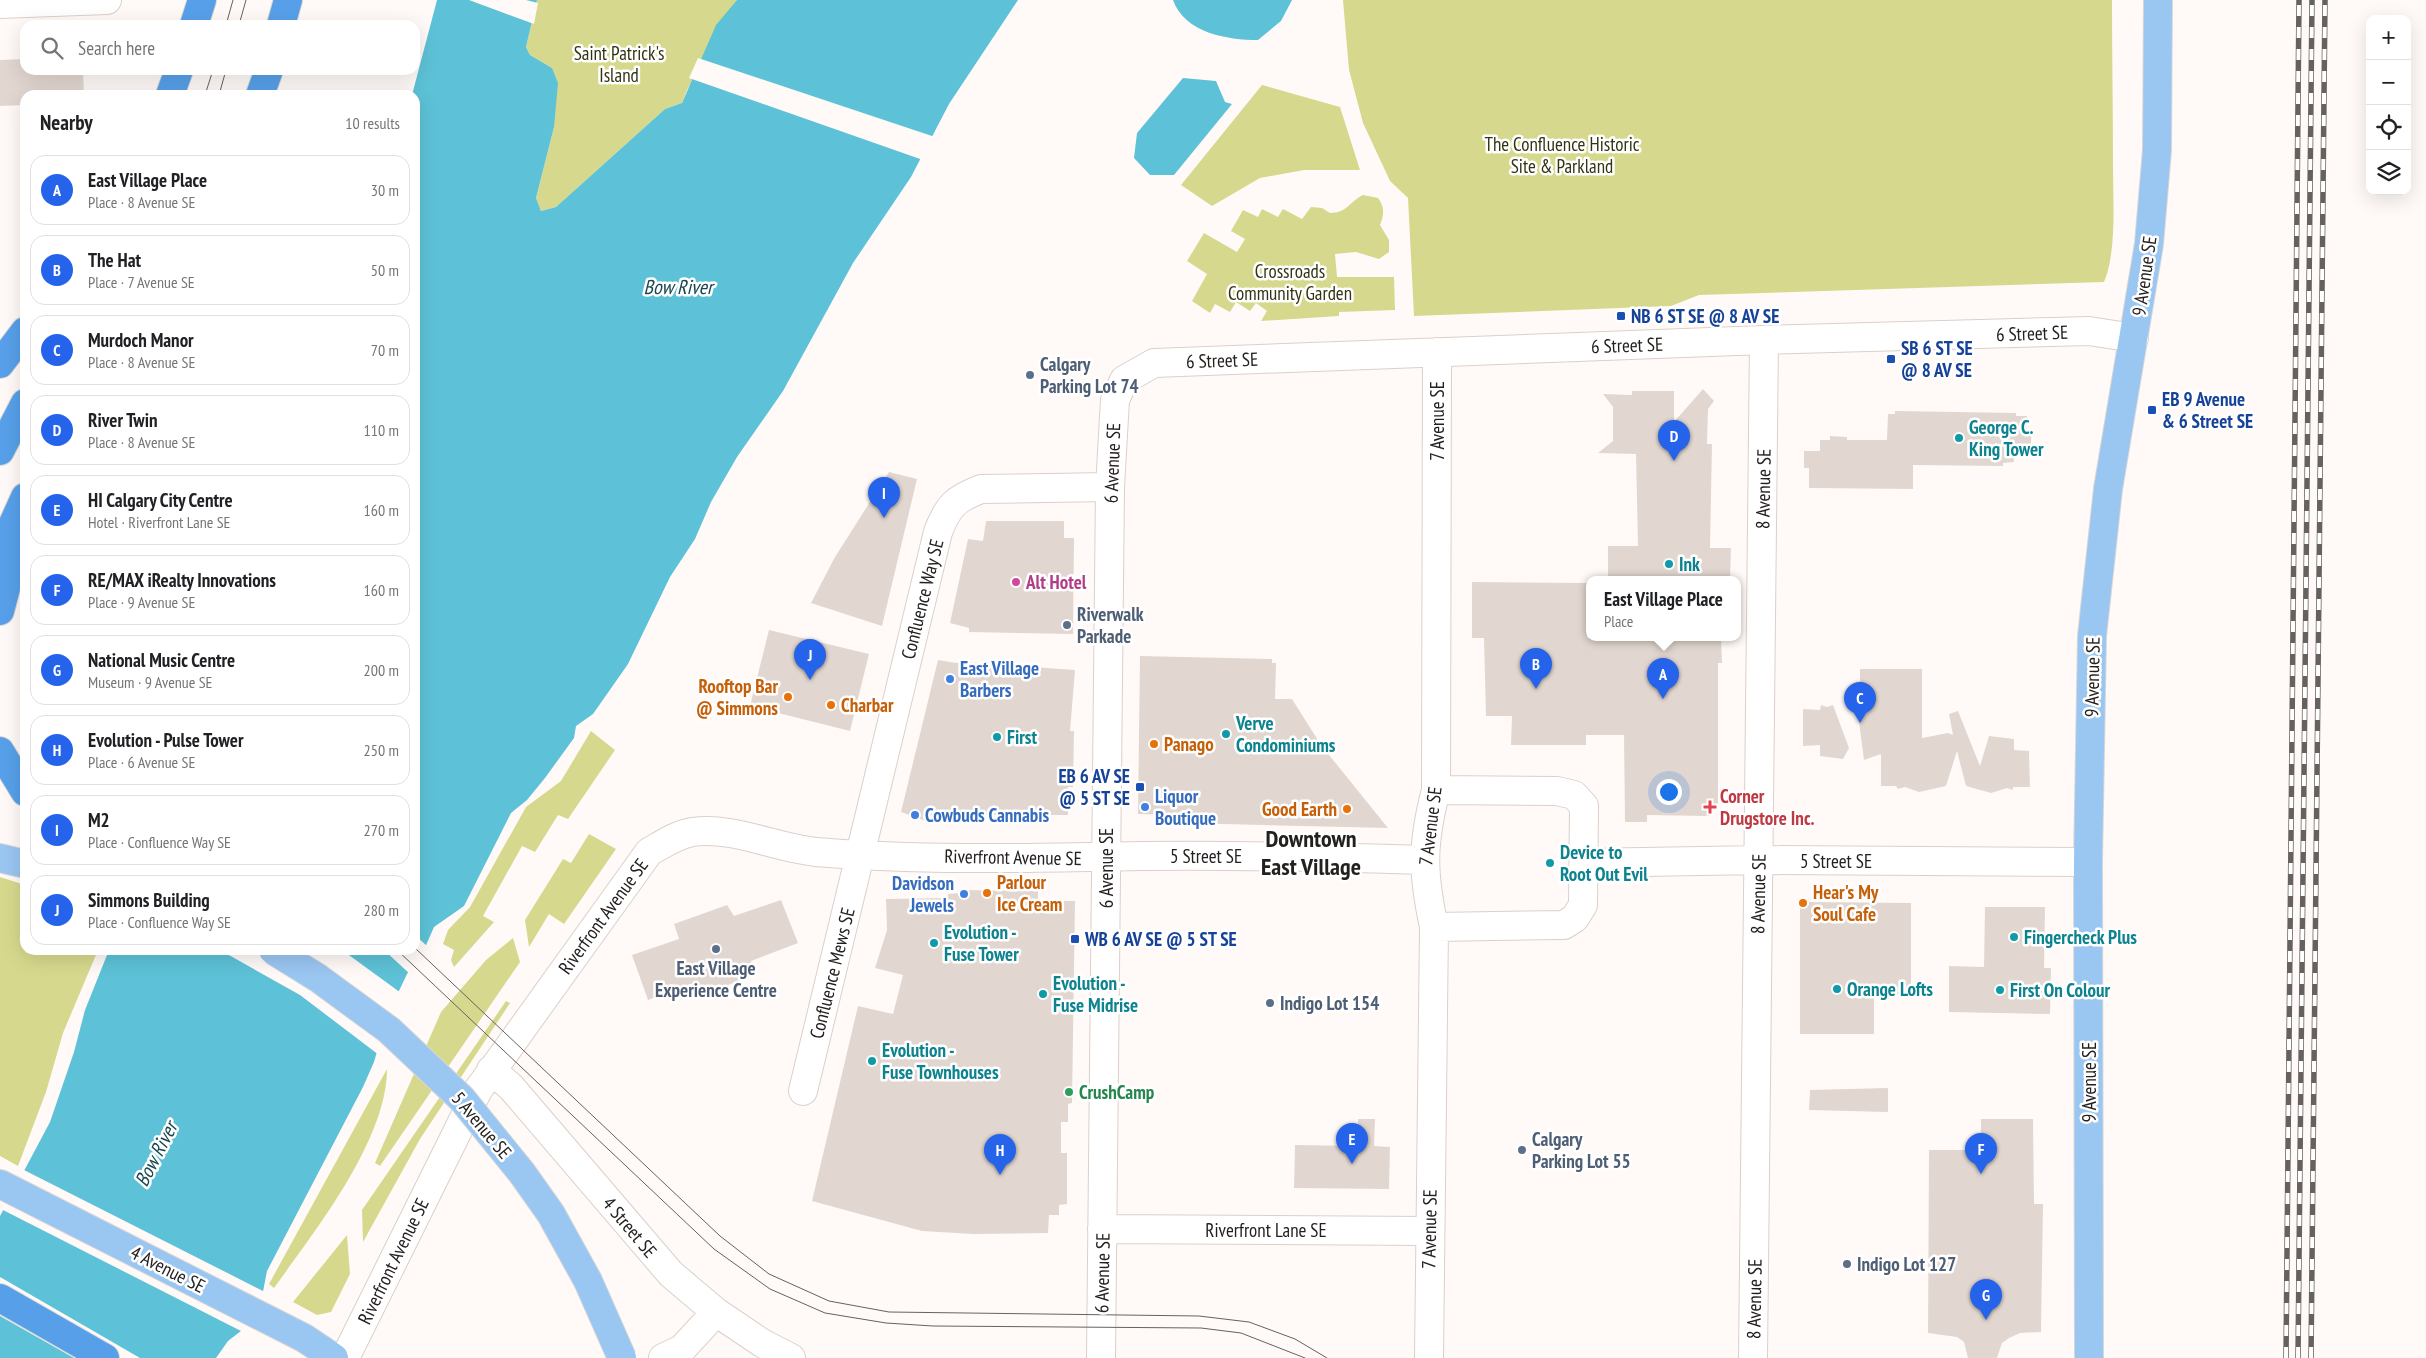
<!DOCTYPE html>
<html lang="en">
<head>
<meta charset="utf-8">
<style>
  :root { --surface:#fff; --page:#f6f6f6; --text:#202124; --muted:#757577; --line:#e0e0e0; --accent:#2563eb }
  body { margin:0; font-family:"PT Sans Narrow",sans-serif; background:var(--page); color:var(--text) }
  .controls { position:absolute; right:15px; top:15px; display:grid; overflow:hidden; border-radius:10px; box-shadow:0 5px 20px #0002 }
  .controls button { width:45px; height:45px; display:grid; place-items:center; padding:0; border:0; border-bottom:1px solid var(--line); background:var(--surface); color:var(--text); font:25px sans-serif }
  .you { position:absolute; left:1668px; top:791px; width:18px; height:18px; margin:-12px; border:4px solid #fff; border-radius:50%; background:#1a73e8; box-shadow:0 0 0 8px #1a73e833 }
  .badge { display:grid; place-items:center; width:32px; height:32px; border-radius:50%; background:var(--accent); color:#fff; font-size:16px; font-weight:700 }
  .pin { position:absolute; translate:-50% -41px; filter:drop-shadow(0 1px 2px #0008) }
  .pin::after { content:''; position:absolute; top:26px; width:18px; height:15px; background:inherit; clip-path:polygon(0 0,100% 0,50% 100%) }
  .popup { position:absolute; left:1586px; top:576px; width:155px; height:65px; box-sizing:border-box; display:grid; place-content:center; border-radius:10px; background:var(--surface); filter:drop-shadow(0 1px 4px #0005); font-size:16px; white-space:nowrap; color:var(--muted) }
  .popup b { font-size:19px; color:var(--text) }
  .popup::after { content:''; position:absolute; left:50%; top:100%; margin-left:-10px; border:10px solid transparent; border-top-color:var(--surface) }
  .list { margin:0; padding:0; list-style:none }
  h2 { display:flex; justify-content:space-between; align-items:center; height:65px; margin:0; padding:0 20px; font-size:21px }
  h2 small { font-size:16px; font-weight:400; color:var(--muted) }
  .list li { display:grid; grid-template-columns:32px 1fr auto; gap:15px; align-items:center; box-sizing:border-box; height:70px; margin:0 10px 10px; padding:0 10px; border:1px solid var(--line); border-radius:15px }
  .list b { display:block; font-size:19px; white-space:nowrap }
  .list p { margin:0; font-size:16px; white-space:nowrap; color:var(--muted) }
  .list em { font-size:16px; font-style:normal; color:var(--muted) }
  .icon { flex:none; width:28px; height:28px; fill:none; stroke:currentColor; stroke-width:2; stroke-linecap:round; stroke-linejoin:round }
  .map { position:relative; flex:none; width:2426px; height:1358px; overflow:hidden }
  .search { position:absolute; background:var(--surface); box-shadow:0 5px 20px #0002; left:20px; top:20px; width:400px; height:55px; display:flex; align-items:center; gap:12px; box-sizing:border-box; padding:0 18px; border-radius:15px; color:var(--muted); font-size:19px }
  .panel { position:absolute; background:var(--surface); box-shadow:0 5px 20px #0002; left:20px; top:90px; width:400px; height:865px; border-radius:15px }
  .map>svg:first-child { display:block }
</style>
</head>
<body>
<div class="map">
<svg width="2426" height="1358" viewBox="0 0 2426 1358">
  <rect width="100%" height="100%" fill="#fffaf7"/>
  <path fill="#d6d98d" d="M537,0H737L687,90L682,103L665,109L556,207L541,211L536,198L554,127L552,68L530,55L526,47Z
    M1343,0H2112C2112,55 2113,110 2113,165C2113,198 2117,252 2104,282L1699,295L1671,306L1414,316L1408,198L1390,181L1363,123L1349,70Z
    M1262,85L1340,107L1360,170H1304L1260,178L1212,206L1181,185Z
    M1363,195L1378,198C1385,207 1384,215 1380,225L1389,240V252L1379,259L1356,252L1335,254L1337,277H1394L1395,310L1339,312V316L1261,321L1267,311L1256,303L1250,311L1236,302L1230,312L1215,304L1210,313L1192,301L1207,274L1187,261L1204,233L1237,252L1245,239L1231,231L1243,210L1258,217L1262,209L1278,217L1283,209L1302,219L1311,207L1322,208L1330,213C1347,213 1349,202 1363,195Z
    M591,731L615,750L568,819L558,815L535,852L522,846L483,916L494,922L454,967L451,960L454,950L443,944L448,930L470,907L526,807L561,781Z
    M589,834L616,849L564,924L549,914L529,947L525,920L563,859L571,863Z
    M0,877L25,885V950H98L63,1033L46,1092L18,1166L0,1156Z
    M513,938L520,962L380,1166L375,1163L441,1012L486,960Z
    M506,1001L510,1003L420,1139L363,1242L362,1210Z
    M387,1069C387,1140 315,1231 274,1288L269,1284Z
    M347,1235L350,1274L331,1312L317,1315L293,1302Z"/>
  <path fill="#5dc2d7" d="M437,0H537L526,47L530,55L552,68L558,83L554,127L536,198L541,211L556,207L665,109L682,103L716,25L737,0H1018L949,104L911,177L853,263L783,391L737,457L711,502L695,539L670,577L628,664L593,714L576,726L574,738L545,778L527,800L511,813L464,906L434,927L423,952L407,974L388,1014L374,1062L363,1087L267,1271L259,1312L250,1324L228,1341L216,1358H0V1216L50,1122L74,1052L85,1010L109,950H415V95H412Z
    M1173,0H1292L1281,21L1258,40C1227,40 1185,33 1173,0Z
    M1183,78L1216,81L1225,102L1232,104L1174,175H1150L1134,158L1137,133Z"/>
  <path fill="#fffaf7" d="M469,0H526L538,3L534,24Z
    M698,58L935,137L923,160L689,78Z
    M415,935L428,947L410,974L384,950H415Z
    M220,950H342L401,993L390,1015L379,1055L300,995Z
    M22,1169L265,1292L261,1313L252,1326L243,1332L1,1209Z
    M0,1277L140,1358H74L0,1316Z"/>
  <path fill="#e2d7d0" d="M25,59V70H83L84,95H25V105L0,106V60Z
    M1703,389L1714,401L1708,409L1707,444H1712L1710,548H1731L1730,580H1608V546H1638L1636,454L1598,453L1613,441V407L1603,394L1632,395V391H1674V422Z
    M1895,411L2016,413V416H2027V436H2031V452H2013L2014,462L2003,463V466L1913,465V489L1809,488V468H1804V451H1820V440H1830V436L1847,437V440H1887L1888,414H1895Z
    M889,472L917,479L882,626L811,603L835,557Z
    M986,521H1064V538H1074L1073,634L969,632V628L950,623L968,539L983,541Z
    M1472,582L1588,583L1587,638H1721L1722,663H1718V806L1709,816L1647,815V822H1625L1624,735H1586V745H1511L1512,716H1486L1484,638H1472Z
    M769,630L869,654L850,731L750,706Z
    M1140,656L1272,659V663H1276L1275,699H1292L1321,745L1388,828L1182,823V815L1138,814Z
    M938,660L956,663L965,662L1075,670L1070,731H1074L1073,787H1068V815H1029V818H1002L1003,815L936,814L934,824L901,812Z
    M1860,669H1922V738L1948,733L1953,735L1949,714L1958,711L1980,766L1989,736L2014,739V750L2029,751L2030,787H2013V790L2007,788L1991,793L1966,786L1957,751L1946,786L1919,792L1905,787L1898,789L1896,786H1881V754L1864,760L1857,706L1860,707Z
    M1821,705L1827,707L1833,705L1849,748L1843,759L1820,756V745L1803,746V709L1820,710Z
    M961,890L1038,891V901H1075L1072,1103L1068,1104V1122H1061V1153H1067V1204L1059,1205V1215H1049L1048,1233L973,1234L922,1231L812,1201L858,1006L893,1014L903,975L875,968L887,930L886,899L948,898V894L960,893Z
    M781,900L798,943L751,961L754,975L702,995L696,982L648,1000L632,955L679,939L674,924L727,905L734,916Z
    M1806,902L1911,903V995H1874V1034H1800V908Z
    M1985,907H2045L2044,968H2051L2050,1014L1949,1012V966L1984,967Z
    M1888,1088V1112L1809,1110L1810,1090Z
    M1358,1119H1375L1374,1146L1390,1147L1389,1189L1294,1188L1295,1145L1358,1146Z
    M1981,1119H2033L2034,1204H2043L2041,1332L2020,1333L2009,1338L2002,1343L1997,1358H1968L1964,1342L1957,1337L1928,1333L1929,1150H1981Z"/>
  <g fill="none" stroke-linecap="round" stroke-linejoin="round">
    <defs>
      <path id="minor" d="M0,4L107,0
        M1584,863L1759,860L2088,862
        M1434,927L1564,925L1575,918L1583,905L1584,806L1574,795L1557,791L1436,790
        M491,1070L511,1087L671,1274L716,1312L762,1343L791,1358
        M803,1091L938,532C948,506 955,499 981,489L1110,487
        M1102,1229L1429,1231
        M345,1358L478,1090L649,852C663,844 676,835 692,832C733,826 775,848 816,852C923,861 1033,858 1141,856C1236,855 1330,857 1424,860
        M663,1358L682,1349L716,1312
        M1101,1358L1110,487L1115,400L1124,380L1154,363L1764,340L2089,331L2134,338
        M1429,1358L1434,927C1422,871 1422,844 1436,790L1437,352
        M1753,1358L1764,340"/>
      <path id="major" d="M0,858L25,864
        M0,1184L304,1338L334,1358
        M2089,1358L2088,862L2092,636L2108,489L2149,244L2157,150L2158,0"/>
      <path id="highway" d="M194,25L202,0
        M281,25L288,0
        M170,95L179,70
        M260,95L269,70
        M0,364L25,331
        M0,451L25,403
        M1,550L25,497
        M0,611L6,588L9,532
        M0,751L25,792
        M0,1298L105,1358"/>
    </defs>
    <use href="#minor" stroke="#dbd0c9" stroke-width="30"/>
    <use href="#major" stroke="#d8d7d6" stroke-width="30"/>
    <use href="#highway" stroke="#d8d7d6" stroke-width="30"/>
    <use href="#minor" stroke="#fff" stroke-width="28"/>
    <use href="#major" stroke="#9ac6f2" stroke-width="28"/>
    <use href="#highway" stroke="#57a0e9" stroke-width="28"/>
    <path stroke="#66615f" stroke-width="1" d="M226,25L233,0
      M239,25L246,0
      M205,95L213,70
      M219,95L226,70
      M415,948L720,1236L769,1274L829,1301L889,1312L1199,1316L1249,1322L1295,1339L1327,1358
      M397,950L714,1249L770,1289L825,1313L886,1323L933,1326L1201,1328L1241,1333L1305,1358"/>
    <defs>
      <path id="rail" d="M2286,1358L2299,0
        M2298,1358L2312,0
        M2311,1358L2325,0"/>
    </defs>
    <use href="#rail" stroke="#66615f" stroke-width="5.5"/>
    <use href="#rail" stroke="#fff" stroke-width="4" stroke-dasharray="11" stroke-linecap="butt"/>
    <defs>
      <path id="major-bridge" d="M273,950L318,978L389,1030L462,1099L522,1173L551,1214L588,1281L622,1358"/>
    </defs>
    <use href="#major-bridge" stroke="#d8d7d6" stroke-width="30" stroke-linecap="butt"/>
    <use href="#major-bridge" stroke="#9ac6f2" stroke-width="28"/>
  </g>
  <g fill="#1a4fb4" stroke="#fff" stroke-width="2">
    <rect x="1616" y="311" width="10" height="10" rx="2.5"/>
    <rect x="1886" y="354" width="10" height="10" rx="2.5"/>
    <rect x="2147" y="405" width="10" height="10" rx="2.5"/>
    <rect x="1135" y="782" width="10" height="10" rx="2.5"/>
    <rect x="1070" y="934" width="10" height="10" rx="2.5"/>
  </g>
  <g fill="#5c6f8a" stroke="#fff" stroke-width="2">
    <circle cx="1030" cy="375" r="5"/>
    <circle cx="1067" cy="625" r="5"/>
    <circle cx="716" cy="949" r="5"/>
    <circle cx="1270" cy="1003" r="5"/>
    <circle cx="1522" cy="1150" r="5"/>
    <circle cx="1847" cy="1264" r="5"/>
  </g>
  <g fill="#0f9aa8" stroke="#fff" stroke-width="2">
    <circle cx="1959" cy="438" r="5"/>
    <circle cx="1669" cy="564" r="5"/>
    <circle cx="1226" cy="734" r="5"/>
    <circle cx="997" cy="737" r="5"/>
    <circle cx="1550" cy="863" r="5"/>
    <circle cx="2014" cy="937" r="5"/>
    <circle cx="934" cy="943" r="5"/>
    <circle cx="1837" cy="989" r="5"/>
    <circle cx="2000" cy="990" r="5"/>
    <circle cx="1043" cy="994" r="5"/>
    <circle cx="872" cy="1061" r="5"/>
  </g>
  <circle fill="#d1479c" stroke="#fff" stroke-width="2" cx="1016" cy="582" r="5"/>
  <g fill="#3f7fe0" stroke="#fff" stroke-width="2">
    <circle cx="950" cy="679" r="5"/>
    <circle cx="1145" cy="807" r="5"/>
    <circle cx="915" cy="815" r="5"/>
    <circle cx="964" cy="894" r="5"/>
  </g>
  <g fill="#e8710a" stroke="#fff" stroke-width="2">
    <circle cx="788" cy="697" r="5"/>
    <circle cx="831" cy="705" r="5"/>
    <circle cx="1154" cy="744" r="5"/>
    <circle cx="1347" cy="809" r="5"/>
    <circle cx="987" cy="893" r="5"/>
    <circle cx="1803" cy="903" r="5"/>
  </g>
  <path fill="#e0444e" stroke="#fff" stroke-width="2" d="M1707.5 799.5h5v5h5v5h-5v5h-5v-5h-5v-5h5z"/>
  <circle fill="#2e9e5b" stroke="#fff" stroke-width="2" cx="1069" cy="1092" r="5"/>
  <g text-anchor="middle" stroke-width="5" stroke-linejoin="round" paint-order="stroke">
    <g font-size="19" fill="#323312" stroke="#fff">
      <text x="619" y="60">Saint Patrick's<tspan x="619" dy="22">Island</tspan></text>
      <text x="1562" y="151">The Confluence Historic<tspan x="1562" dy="22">Site &amp; Parkland</tspan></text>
      <text x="1290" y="278">Crossroads<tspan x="1290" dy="22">Community Garden</tspan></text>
    </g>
    <g font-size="19" fill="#24201e" stroke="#fff">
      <text transform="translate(2144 276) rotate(-82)" y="7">9 Avenue SE</text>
      <text transform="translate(2032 333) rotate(-2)" y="7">6 Street SE</text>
      <text transform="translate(1627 345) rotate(-2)" y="7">6 Street SE</text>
      <text transform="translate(1222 360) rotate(-2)" y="7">6 Street SE</text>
      <text transform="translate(1437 421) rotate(-90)" y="7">7 Avenue SE</text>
      <text transform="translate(1112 463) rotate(-88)" y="7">6 Avenue SE</text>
      <text transform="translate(1763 489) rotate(-89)" y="7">8 Avenue SE</text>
      <text transform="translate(922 599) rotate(-76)" y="7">Confluence Way SE</text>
      <text transform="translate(2092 677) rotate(-89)" y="7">9 Avenue SE</text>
      <text transform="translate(1430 826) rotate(-83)" y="7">7 Avenue SE</text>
      <text x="1206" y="863">5 Street SE</text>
      <text transform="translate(1013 857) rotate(1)" y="7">Riverfront Avenue SE</text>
      <text x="1836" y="868">5 Street SE</text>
      <text transform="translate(1106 868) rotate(-90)" y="7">6 Avenue SE</text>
      <text transform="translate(1758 894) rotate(-89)" y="7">8 Avenue SE</text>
      <text transform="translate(603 916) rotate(-54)" y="7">Riverfront Avenue SE</text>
      <text transform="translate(832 973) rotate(-76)" y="7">Confluence Mews SE</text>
      <text transform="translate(2089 1082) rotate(-90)" y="7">9 Avenue SE</text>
      <text transform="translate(482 1125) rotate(50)" y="7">5 Avenue SE</text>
      <text transform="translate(630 1227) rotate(50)" y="7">4 Street SE</text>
      <text transform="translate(1429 1229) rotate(-89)" y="7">7 Avenue SE</text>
      <text x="1266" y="1237">Riverfront Lane SE</text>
      <text transform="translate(393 1261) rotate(-64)" y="7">Riverfront Avenue SE</text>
      <text transform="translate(168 1269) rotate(27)" y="7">4 Avenue SE</text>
      <text transform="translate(1102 1273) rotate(-89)" y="7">6 Avenue SE</text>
      <text transform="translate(1754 1299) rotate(-89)" y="7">8 Avenue SE</text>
    </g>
    <g font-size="19" font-weight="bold" fill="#164399" stroke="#fff" text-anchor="start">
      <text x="1631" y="323">NB 6 ST SE @ 8 AV SE</text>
      <text x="1901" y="355">SB 6 ST SE<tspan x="1901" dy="22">@ 8 AV SE</tspan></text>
      <text x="2162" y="406">EB 9 Avenue<tspan x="2162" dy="22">&amp; 6 Street SE</tspan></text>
      <text x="1130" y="783" text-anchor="end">EB 6 AV SE<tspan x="1130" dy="22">@ 5 ST SE</tspan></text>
      <text x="1085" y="946">WB 6 AV SE @ 5 ST SE</text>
    </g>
    <g font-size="19" font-weight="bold" fill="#4e5e75" stroke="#fff" text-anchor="start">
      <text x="1040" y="371">Calgary<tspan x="1040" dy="22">Parking Lot 74</tspan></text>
      <text x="1077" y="621">Riverwalk<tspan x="1077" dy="22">Parkade</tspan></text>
      <text x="716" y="975" text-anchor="middle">East Village<tspan x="716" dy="22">Experience Centre</tspan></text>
      <text x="1280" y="1010">Indigo Lot 154</text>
      <text x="1532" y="1146">Calgary<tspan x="1532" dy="22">Parking Lot 55</tspan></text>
      <text x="1857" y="1271">Indigo Lot 127</text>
    </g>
    <g font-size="19" font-weight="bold" fill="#0d838f" stroke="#fff" text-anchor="start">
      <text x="1969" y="434">George C.<tspan x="1969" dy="22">King Tower</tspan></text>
      <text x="1679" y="571">Ink</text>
      <text x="1236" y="730">Verve<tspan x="1236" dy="22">Condominiums</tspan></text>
      <text x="1007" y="744">First</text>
      <text x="1560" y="859">Device to<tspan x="1560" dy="22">Root Out Evil</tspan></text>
      <text x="944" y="939">Evolution -<tspan x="944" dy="22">Fuse Tower</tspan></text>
      <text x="2024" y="944">Fingercheck Plus</text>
      <text x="1053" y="990">Evolution -<tspan x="1053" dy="22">Fuse Midrise</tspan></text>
      <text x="1847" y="996">Orange Lofts</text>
      <text x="2010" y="997">First On Colour</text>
      <text x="882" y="1057">Evolution -<tspan x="882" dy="22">Fuse Townhouses</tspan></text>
    </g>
    <g font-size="19" font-weight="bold" fill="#b23c85" stroke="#fff" text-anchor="start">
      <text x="1026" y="589">Alt Hotel</text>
    </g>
    <g font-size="19" font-weight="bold" fill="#366cbe" stroke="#fff" text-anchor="start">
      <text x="960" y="675">East Village<tspan x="960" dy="22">Barbers</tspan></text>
      <text x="1155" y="803">Liquor<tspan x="1155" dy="22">Boutique</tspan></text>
      <text x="925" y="822">Cowbuds Cannabis</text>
      <text x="954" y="890" text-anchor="end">Davidson<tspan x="954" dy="22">Jewels</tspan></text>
    </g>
    <g font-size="19" font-weight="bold" fill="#c56008" stroke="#fff" text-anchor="start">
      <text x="778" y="693" text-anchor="end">Rooftop Bar<tspan x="778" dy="22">@ Simmons</tspan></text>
      <text x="841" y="712">Charbar</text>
      <text x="1164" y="751">Panago</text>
      <text x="1337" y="816" text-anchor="end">Good Earth</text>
      <text x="997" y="889">Parlour<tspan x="997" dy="22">Ice Cream</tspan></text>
      <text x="1813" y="899">Hear's My<tspan x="1813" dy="22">Soul Cafe</tspan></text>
    </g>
    <g font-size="19" font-weight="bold" fill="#be3a42" stroke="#fff" text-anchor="start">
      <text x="1720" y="803">Corner<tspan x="1720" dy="22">Drugstore Inc.</tspan></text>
    </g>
    <g font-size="19" font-weight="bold" fill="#27864d" stroke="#fff" text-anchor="start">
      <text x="1079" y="1099">CrushCamp</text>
    </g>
    <g font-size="20" font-style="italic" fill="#18464f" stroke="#fff">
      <text x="678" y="294">Bow River</text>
      <text transform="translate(156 1154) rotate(-63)" y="7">Bow River</text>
    </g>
    <g font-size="24" font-weight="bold" fill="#24201e" stroke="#fff">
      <text x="1311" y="847">Downtown<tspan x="1311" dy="28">East Village</tspan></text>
    </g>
  </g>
</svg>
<div class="controls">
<button>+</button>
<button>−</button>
<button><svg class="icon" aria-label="locate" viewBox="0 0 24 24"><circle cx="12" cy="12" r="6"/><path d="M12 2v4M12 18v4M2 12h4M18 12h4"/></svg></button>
<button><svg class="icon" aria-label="layers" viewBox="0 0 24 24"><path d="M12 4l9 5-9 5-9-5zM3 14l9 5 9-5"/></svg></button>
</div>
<div class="you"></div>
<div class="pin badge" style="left:1663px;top:699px">A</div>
<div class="popup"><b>East Village Place</b>Place</div>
<div class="pin badge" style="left:1536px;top:689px">B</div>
<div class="pin badge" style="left:1860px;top:723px">C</div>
<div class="pin badge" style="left:1674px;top:461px">D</div>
<div class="pin badge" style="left:1352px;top:1164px">E</div>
<div class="pin badge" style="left:1981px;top:1174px">F</div>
<div class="pin badge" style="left:1986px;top:1320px">G</div>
<div class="pin badge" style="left:1000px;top:1175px">H</div>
<div class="pin badge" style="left:884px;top:518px">I</div>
<div class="pin badge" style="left:810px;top:680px">J</div>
<div class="search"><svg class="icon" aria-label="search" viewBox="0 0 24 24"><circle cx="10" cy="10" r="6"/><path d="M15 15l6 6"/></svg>Search here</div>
<section class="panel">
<h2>Nearby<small>10 results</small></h2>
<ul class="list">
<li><span class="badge">A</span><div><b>East Village Place</b><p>Place · 8 Avenue SE</p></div><em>30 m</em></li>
<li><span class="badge">B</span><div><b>The Hat</b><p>Place · 7 Avenue SE</p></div><em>50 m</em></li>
<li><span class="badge">C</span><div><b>Murdoch Manor</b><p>Place · 8 Avenue SE</p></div><em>70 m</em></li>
<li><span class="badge">D</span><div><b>River Twin</b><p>Place · 8 Avenue SE</p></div><em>110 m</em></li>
<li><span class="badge">E</span><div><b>HI Calgary City Centre</b><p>Hotel · Riverfront Lane SE</p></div><em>160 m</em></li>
<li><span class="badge">F</span><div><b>RE/MAX iRealty Innovations</b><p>Place · 9 Avenue SE</p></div><em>160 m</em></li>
<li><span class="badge">G</span><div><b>National Music Centre</b><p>Museum · 9 Avenue SE</p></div><em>200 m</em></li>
<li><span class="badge">H</span><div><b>Evolution - Pulse Tower</b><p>Place · 6 Avenue SE</p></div><em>250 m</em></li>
<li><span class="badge">I</span><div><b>M2</b><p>Place · Confluence Way SE</p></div><em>270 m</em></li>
<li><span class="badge">J</span><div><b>Simmons Building</b><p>Place · Confluence Way SE</p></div><em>280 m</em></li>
</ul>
</section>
</div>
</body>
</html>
